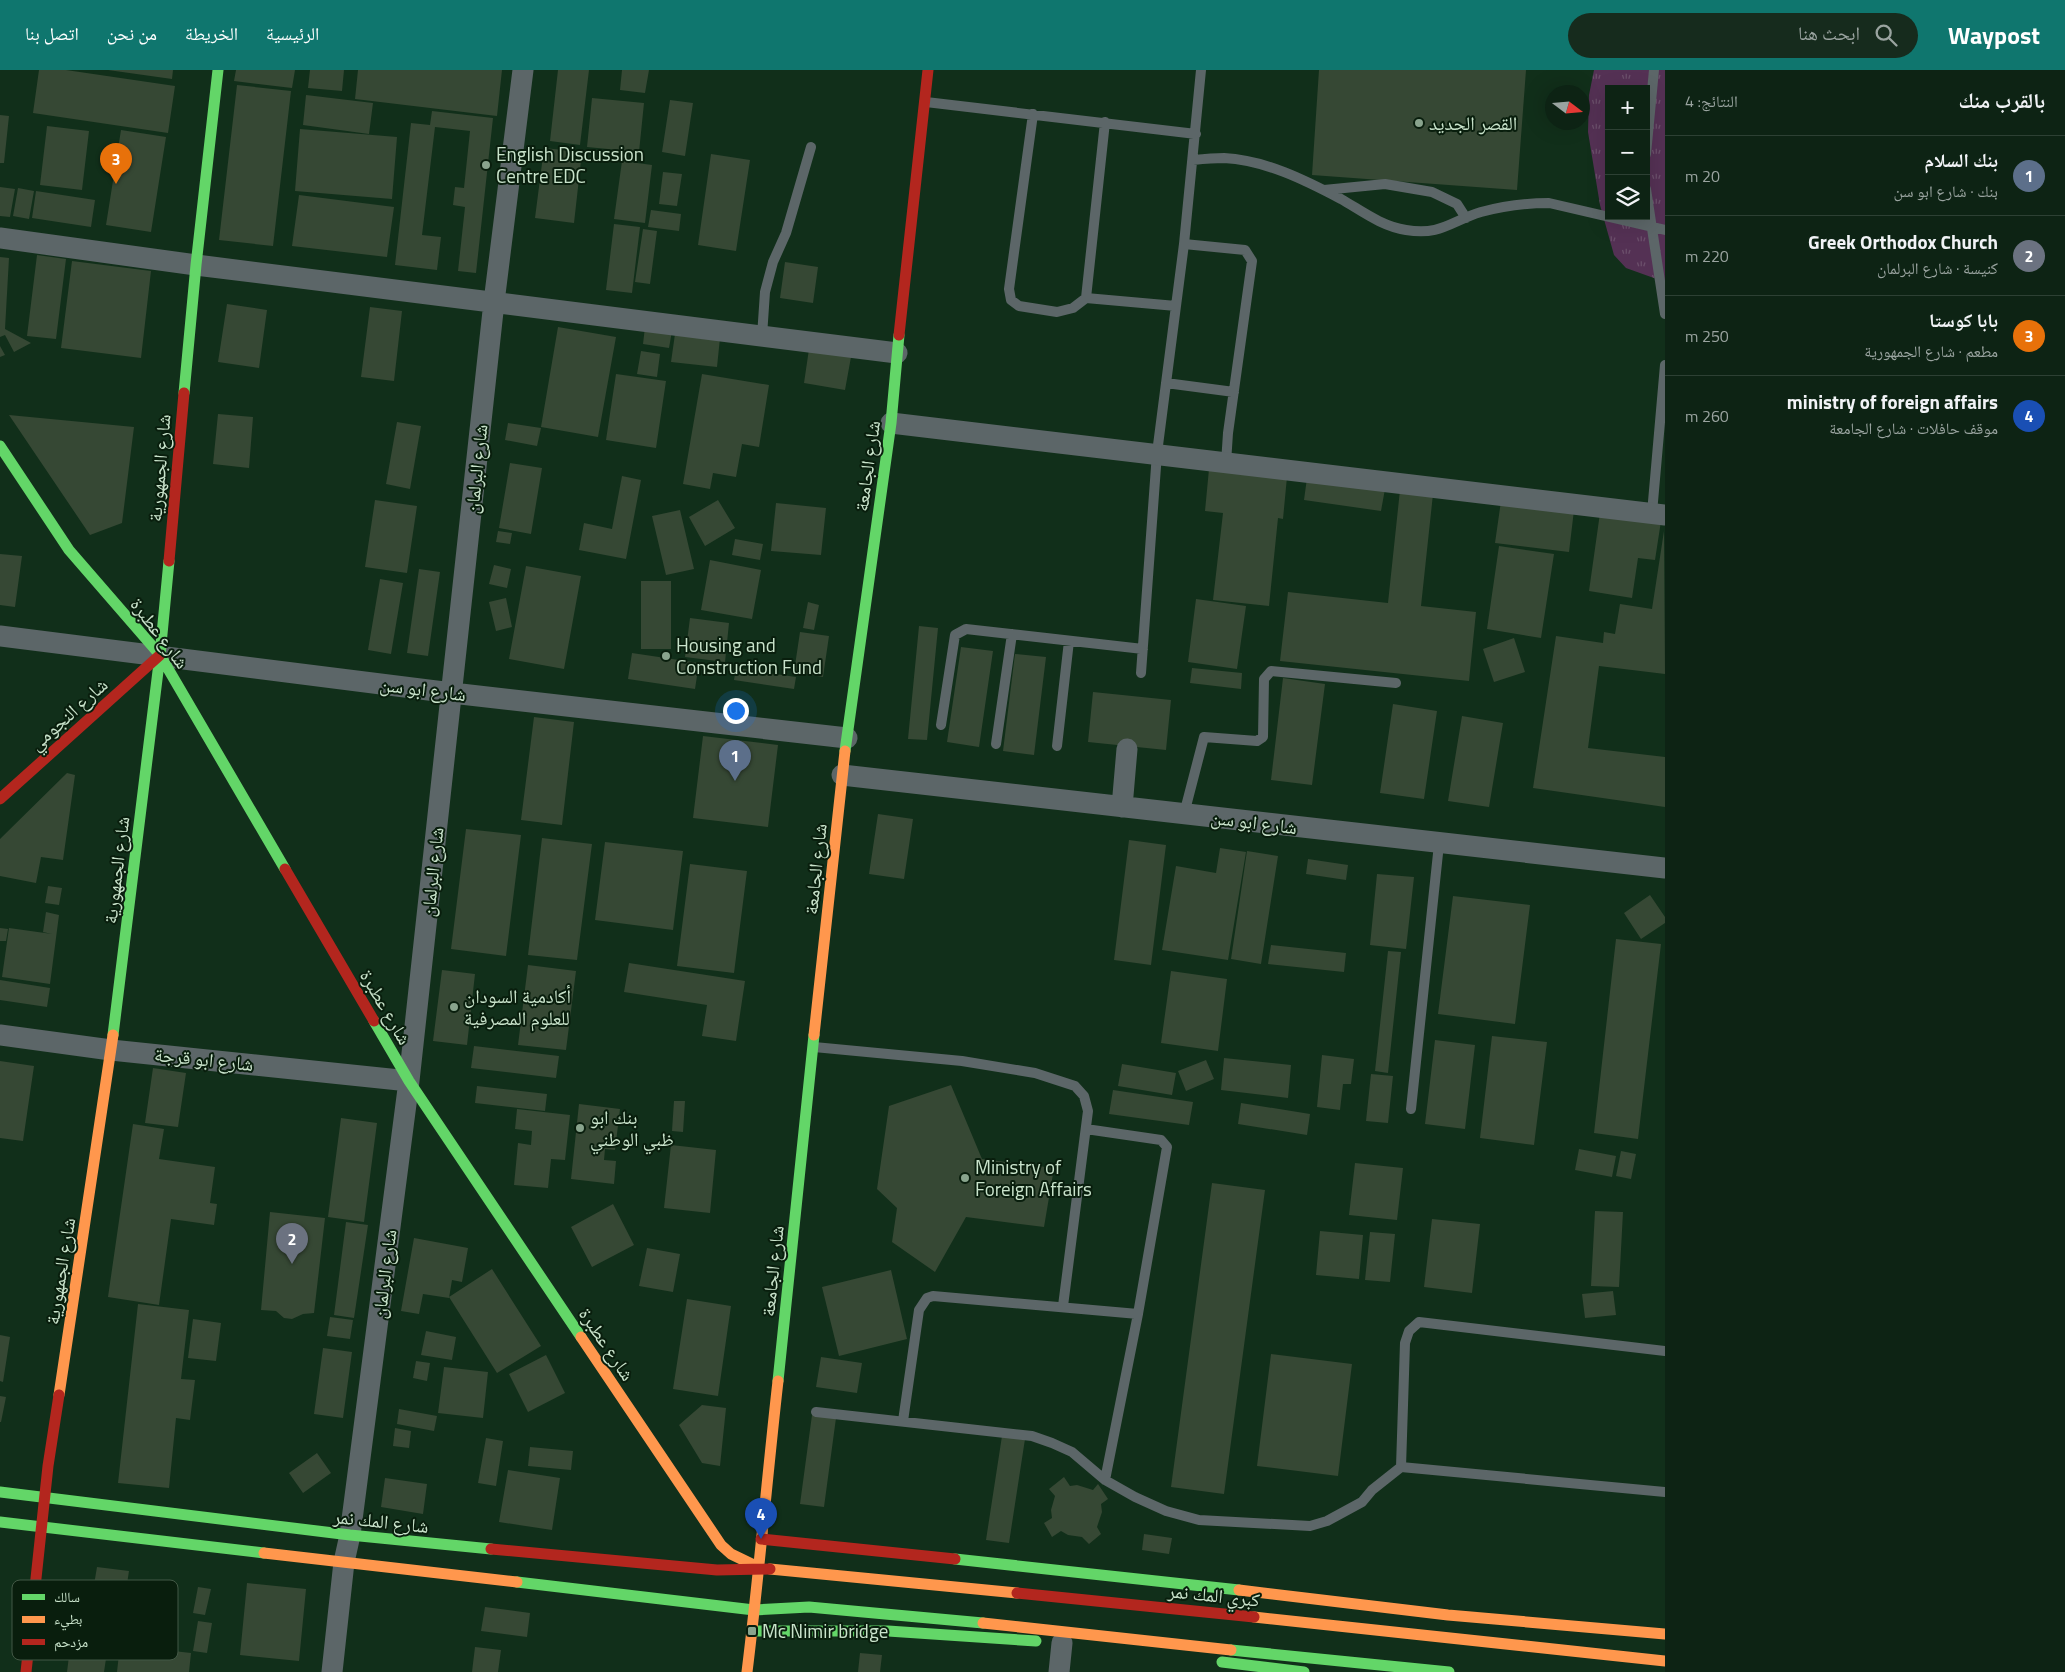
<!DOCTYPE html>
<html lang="ar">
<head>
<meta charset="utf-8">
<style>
  :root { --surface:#0d2314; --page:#162b1d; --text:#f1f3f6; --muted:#9aa4a0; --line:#2d4034; --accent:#0f766e }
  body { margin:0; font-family:"Titillium Web","Noto Naskh Arabic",sans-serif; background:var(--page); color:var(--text); direction:rtl }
  .controls { position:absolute; right:15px; top:15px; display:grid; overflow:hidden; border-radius:0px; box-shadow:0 5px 20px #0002 }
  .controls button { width:45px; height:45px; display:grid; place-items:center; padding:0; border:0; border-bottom:1px solid var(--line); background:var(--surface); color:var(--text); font:25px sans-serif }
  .compass { position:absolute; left:1545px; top:15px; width:45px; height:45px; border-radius:50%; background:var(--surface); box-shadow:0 5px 20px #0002; rotate:106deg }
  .you { position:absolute; left:735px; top:640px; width:18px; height:18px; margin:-12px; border:4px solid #fff; border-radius:50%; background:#1a73e8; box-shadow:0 0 0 8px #1a73e833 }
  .badge { display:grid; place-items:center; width:32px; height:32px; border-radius:50%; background:var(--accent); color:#fff; font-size:16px; font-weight:700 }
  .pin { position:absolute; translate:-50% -41px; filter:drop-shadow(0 1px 2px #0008) }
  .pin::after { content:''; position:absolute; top:26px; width:18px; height:15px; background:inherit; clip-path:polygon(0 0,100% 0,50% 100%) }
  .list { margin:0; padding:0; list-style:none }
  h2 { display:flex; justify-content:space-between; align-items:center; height:65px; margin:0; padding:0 20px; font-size:21px }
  h2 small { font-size:16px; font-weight:400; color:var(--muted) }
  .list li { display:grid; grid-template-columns:32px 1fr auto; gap:15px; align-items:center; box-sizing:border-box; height:80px; padding:0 20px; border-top:1px solid var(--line) }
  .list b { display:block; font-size:19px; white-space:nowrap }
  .list p { margin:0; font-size:16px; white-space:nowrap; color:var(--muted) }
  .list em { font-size:16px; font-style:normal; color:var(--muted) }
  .icon { flex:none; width:28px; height:28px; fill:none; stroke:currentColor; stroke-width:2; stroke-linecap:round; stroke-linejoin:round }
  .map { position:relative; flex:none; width:1665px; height:1602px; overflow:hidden; direction:ltr }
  header { display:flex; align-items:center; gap:30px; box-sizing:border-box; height:70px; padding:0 25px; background:var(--accent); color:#fff }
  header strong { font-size:24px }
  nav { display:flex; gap:28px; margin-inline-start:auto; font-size:18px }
  .search { width:350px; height:45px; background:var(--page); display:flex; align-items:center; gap:12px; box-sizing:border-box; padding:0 18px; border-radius:28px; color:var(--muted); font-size:19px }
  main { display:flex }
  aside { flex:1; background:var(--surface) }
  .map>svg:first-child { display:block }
</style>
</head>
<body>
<header>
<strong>Waypost</strong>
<div class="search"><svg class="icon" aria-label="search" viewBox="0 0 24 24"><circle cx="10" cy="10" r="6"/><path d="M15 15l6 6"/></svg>ابحث هنا</div>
<nav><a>الرئيسية</a><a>الخريطة</a><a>من نحن</a><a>اتصل بنا</a></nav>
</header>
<main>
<aside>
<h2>بالقرب منك<small>النتائج: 4</small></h2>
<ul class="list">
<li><span class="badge" style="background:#5c6f8a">1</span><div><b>بنك السلام</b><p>بنك · شارع ابو سن</p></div><em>20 m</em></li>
<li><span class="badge" style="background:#6b7280">2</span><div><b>Greek Orthodox Church</b><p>كنيسة · شارع البرلمان</p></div><em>220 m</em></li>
<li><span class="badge" style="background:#e8710a">3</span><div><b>بابا كوستا</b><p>مطعم · شارع الجمهورية</p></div><em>250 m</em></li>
<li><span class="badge" style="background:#1a4fb4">4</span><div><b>ministry of foreign affairs</b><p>موقف حافلات · شارع الجامعة</p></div><em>260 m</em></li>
</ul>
</aside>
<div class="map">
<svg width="1665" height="1602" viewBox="0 0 1665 1602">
  <defs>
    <pattern id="park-tufts" width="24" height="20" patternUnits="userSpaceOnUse" patternTransform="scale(1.25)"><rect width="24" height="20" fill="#543154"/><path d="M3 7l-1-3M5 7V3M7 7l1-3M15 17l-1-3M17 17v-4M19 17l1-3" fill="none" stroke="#6b4f6b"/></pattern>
  </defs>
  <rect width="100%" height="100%" fill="#112f1a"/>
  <path fill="url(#park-tufts)" fill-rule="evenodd" d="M1594,0H1665V212L1626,198L1614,185L1600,135L1588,62L1589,25ZM1609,19H1646V146H1609Z"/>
  <path fill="#364834" d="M39,0H66L175,16L168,63L33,43Z
    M108,0H173L172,9Z
    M236,0H295L292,18L234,11Z
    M310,0H344L342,21L308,18Z
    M358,0H502L497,46L355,29Z
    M558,0H589L580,75L550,71Z
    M622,0H649L645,23L620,20Z
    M1319,0H1526L1517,120L1312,105Z
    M237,15L291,21L273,176L219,170Z
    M306,25L373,33L369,64L303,55Z
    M592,28L644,33L639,82L587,77Z
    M670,30L693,33L685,86L662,82Z
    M432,41L493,48L476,203L458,201L465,137L453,135L455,117L464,118L470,61L435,57L422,165L441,167L437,200L395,195L411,53L430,55Z
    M0,45L9,46L4,93H0Z
    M47,56L89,61L82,120L40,115Z
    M300,59L397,67L392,129L295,121Z
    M121,60L166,67L151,162L106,155Z
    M544,78L582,82L574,153L535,148Z
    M711,84L750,90L736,181L698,175Z
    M622,91L652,95L645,153L614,149Z
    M663,102L682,104L677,136L659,134Z
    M0,117L15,119L10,147L0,146Z
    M18,118L34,121L29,149L13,146Z
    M36,121L95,130L91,157L32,148Z
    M299,125L394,137L387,187L292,176Z
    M651,140L681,144L679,161L648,157Z
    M614,154L640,157L632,223L606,220Z
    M643,159L657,161L650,214L635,212Z
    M37,185L66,189L56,269L27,266Z
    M0,187L9,188L5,259L31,273L14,282L5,265L0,267Z
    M72,191L151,201L141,288L61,278Z
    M785,192L818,197L813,233L780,228Z
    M227,234L267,240L259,298L218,292Z
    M370,237L402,241L394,311L361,307Z
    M558,257L616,267L598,367L541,357Z
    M645,257L672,261L669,278L643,274Z
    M675,264L720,268L717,297L671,292Z
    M0,276L5,285L0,287Z
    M809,279L851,287L845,320L804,313Z
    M641,281L660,284L657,307L637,304Z
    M616,304L666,311L656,378L606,370Z
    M702,304L769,315L759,377L742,374L736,407L713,403L710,419L683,414Z
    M218,344L253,347L249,398L213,394Z
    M9,345L134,357L122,453L90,465Z
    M397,352L421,356L410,419L386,414Z
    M508,353L541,358L537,376L505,370Z
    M510,393L542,398L531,464L499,458Z
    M1209,399L1287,407L1283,449L1278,448L1269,536L1213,530L1223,443L1205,441Z
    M622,406L641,410L626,489L579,480L584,453L612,459Z
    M1307,408L1385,419L1381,441L1304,430Z
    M1400,420L1433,424L1421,536L1476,542L1469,611L1280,591L1288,522L1388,533Z
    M375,430L417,436L407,503L365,497Z
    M718,430L735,458L705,476L689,447Z
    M1501,431L1574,440L1569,482L1495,473Z
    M776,433L826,438L821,485L771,481Z
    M680,440L694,499L666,505L652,446Z
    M1600,443L1661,451L1655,490L1638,488L1632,528L1589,521Z
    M498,461L512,463L510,474L496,472Z
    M1664,461L1665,604L1599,596L1588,678L1665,687V737L1533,718L1556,566L1603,573L1604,562L1615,564L1620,534L1652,539Z
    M735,469L763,474L760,490L732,485Z
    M1499,476L1554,484L1541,568L1487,559Z
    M0,484L22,486L15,537L0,535Z
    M710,490L761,500L752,549L701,540Z
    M494,495L511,499L507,518L489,514Z
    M526,496L581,506L564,599L509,589Z
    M419,499L440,502L428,586L407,583Z
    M380,509L403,513L391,584L368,580Z
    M641,511H671V579H641Z
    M506,528L512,557L496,561L489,532Z
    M1196,529L1246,536L1237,599L1188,592Z
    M808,532L819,535L814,560L803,558Z
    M690,548L729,553L725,592L685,587Z
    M919,556L938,558L927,670L908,669Z
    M800,562L829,566L823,607L794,602Z
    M1514,568L1525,602L1494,612L1483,579Z
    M961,577L993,581L979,677L947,672Z
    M632,583L699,593L695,619L628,609Z
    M1015,584L1046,587L1034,685L1003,681Z
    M736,598L796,607L794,619L734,610Z
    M1192,598L1242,603L1241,619L1190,613Z
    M1283,608L1325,614L1312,715L1271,710Z
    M1093,622L1171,630L1166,680L1088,672Z
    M1393,634L1437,641L1424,729L1380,723Z
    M1462,646L1503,653L1489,737L1448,731Z
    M534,647L574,652L562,755L521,750Z
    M703,666L778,675L768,757L693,748Z
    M67,703L75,705L63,790L41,787L36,813L0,806V769Z
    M878,744L913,749L904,809L869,804Z
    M466,759L521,765L506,886L451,879Z
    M542,768L592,774L577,890L528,885Z
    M1129,770L1166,775L1151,895L1114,890Z
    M605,772L683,781L673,860L595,850Z
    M1220,778L1246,782L1228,890L1162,880L1176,796L1216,803Z
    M1247,781L1278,786L1261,894L1231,889Z
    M1308,789L1348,795L1346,810L1306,804Z
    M690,794L747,801L734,903L677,896Z
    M1377,804L1414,807L1406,879L1370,875Z
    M48,816L62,818L59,835L45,833Z
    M1650,825L1665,847V853L1641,869L1624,843Z
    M1453,826L1530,835L1515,954L1438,944Z
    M46,842L59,845L50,914L2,907L9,858L52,864L43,862Z
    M0,858L8,859L6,871H0Z
    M1616,869L1661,874L1638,1069L1594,1063Z
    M1271,875L1346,883L1344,902L1268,894Z
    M1388,881L1401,882L1388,1003L1375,1001Z
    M629,893L745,911L736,971L702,966L707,935L624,922Z
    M528,895L576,901L566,980L518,975Z
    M442,900L475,904L467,975L433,971Z
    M1171,901L1227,909L1218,981L1161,973Z
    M0,910L50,918L47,937L0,930Z
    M1492,966L1547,972L1534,1075L1480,1068Z
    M1435,970L1475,975L1465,1059L1425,1054Z
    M474,976L559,986L556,1008L471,998Z
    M1322,985L1354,989L1351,1014H1343L1340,1040L1317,1037Z
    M1224,988L1291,995L1288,1028L1221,1020Z
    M1206,990L1214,1009L1186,1021L1178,1001Z
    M0,991L34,996L23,1071L0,1068Z
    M1122,994L1176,1003L1172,1025L1118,1016Z
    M153,998L186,1003L178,1057L145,1053Z
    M1371,1004L1393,1006L1388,1053L1366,1051Z
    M951,1015L982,1089L1054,1098L1044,1157L966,1147L935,1202L892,1172L897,1138L877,1119L889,1036Z
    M477,1016L547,1024L545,1041L475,1033Z
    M1113,1020L1193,1032L1189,1055L1109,1044Z
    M674,1031H685L683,1062L672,1061Z
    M1241,1033L1310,1044L1307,1065L1238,1054Z
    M579,1034L620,1039L615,1080L605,1079L604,1090L616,1091L614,1114L571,1109Z
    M517,1039L570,1045L565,1090L551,1089L548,1118L514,1115L518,1073L531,1075L532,1061L515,1059Z
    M341,1048L377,1053L364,1152L328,1147Z
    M133,1054L164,1059L159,1089L215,1097L210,1133L217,1134L214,1155L171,1149L159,1235L108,1227Z
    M671,1075L716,1080L710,1143L664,1138Z
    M1579,1079L1616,1086L1612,1107L1575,1100Z
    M1621,1081L1636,1084L1631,1109L1616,1106Z
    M1355,1093L1403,1098L1397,1150L1349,1145Z
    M1212,1113L1265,1120L1224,1424L1171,1417Z
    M613,1134L634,1175L592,1197L571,1157Z
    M1595,1141L1623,1142L1619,1217L1591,1216Z
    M270,1142L325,1148L314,1243L303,1244L292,1249L284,1248L276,1241L261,1240Z
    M1432,1149L1480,1154L1472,1223L1424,1217Z
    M346,1152L368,1155L354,1248L334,1245Z
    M1320,1161L1363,1165L1359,1209L1316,1205Z
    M1370,1162L1395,1164L1390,1212L1365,1210Z
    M414,1168L468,1178L462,1212L452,1210L449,1228L423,1224L419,1244L401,1241Z
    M647,1178L680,1184L673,1222L639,1216Z
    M492,1199L541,1276L497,1303L449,1227Z
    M891,1200L907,1269L839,1286L822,1217Z
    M1613,1221L1616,1245L1585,1248L1582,1224Z
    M687,1229L731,1236L718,1326L673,1319Z
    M138,1234L189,1240L181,1309L195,1310L190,1350L176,1348L169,1418L118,1413Z
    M330,1247L353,1250L350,1269L327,1266Z
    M193,1249L221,1253L216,1291L188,1288Z
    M426,1261L456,1267L452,1290L421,1285Z
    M0,1265L10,1267L3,1312L0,1311Z
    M323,1278L352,1282L343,1348L314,1344Z
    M1271,1284L1352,1294L1338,1406L1257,1396Z
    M546,1285L565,1323L528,1342L509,1304Z
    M821,1287L862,1293L857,1323L816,1317Z
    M416,1291L430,1293L427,1311L413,1308Z
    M444,1297L488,1302L483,1348L438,1343Z
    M0,1326L6,1327L1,1352H0Z
    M702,1335L726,1338L720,1396L702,1393L679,1355Z
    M399,1339L437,1346L434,1361L397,1354Z
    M812,1345L836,1348L824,1437L800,1434Z
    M395,1358L411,1361L409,1378L393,1376Z
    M1002,1366L1025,1369L1009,1473L986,1470Z
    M486,1368L503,1371L496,1416L478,1413Z
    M530,1377L573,1381L571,1400L528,1396Z
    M317,1383L331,1403L303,1423L289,1403Z
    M508,1400L560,1408L552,1460L499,1452Z
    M1064,1407L1070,1416L1077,1415L1093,1420L1098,1414L1108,1429L1101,1434L1102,1442L1097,1457L1101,1464L1089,1474L1082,1467L1068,1465L1061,1461L1052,1467L1044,1453L1052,1448L1051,1440L1055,1426L1049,1419Z
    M385,1408L427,1414L423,1444L381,1437Z
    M1144,1464L1172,1468L1169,1484L1142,1480Z
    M97,1497L129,1501L118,1573L85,1568Z
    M247,1513L306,1519L299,1591L240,1585Z
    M198,1517L211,1519L205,1545L193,1543Z
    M485,1537L530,1543L527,1567L481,1561Z
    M198,1551L212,1553L207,1583L193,1581Z
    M120,1575L191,1583L189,1602H117Z
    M475,1577L501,1580L498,1602H472Z
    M70,1578L107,1582L104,1602H67Z
    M860,1583L882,1585L880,1602H858Z"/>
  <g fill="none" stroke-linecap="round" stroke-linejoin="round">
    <path stroke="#5c6668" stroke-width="10" d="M926,32L1196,64
      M1033,44L1009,219L1011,230L1019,236L1057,242L1073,238L1086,228L1105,52
      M1646,84L1654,0
      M1193,90C1203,89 1214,88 1224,88C1265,90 1305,110 1341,129C1362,141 1381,156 1406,160C1441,166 1451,151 1481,142C1503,136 1527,133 1549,133L1665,160
      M1646,119L1665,244
      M1324,120L1385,114L1432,122L1457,134L1466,148
      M1184,174L1245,180L1252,191L1228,363L1226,393
      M1086,228L1176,236
      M762,266L765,222L773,192L786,163L811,77
      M1166,313L1234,322
      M1652,443L1665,295
      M1141,603L1157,383L1184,174L1201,0
      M941,655L955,565L966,559L1143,579
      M996,674L1012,564
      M1057,676L1069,571
      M1184,744L1204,667L1257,671L1263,667L1264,609L1271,601L1396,613
      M814,977L962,991L1035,1003L1075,1016L1084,1026L1088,1041L1063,1236
      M1411,1039L1439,774
      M1086,1059L1161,1070L1167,1077L1138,1244
      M816,1342L1032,1366L1052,1373L1072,1382L1105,1410L1135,1427L1166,1441L1199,1450L1310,1456L1327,1451L1362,1432L1372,1420L1401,1397L1405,1273L1409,1261L1419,1252L1665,1281
      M903,1351L919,1240L927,1228L933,1226L1138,1244L1105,1410
      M1401,1397L1665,1422"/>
    <path stroke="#5c6668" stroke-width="21" d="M0,168L196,195L897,283
      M891,353L1665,445
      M0,566L452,623L847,668
      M842,705L1665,798
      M1122,737L1127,679
      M0,965L111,980L409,1011
      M332,1602L344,1492L350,1465L409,1011L494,232L523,0
      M1059,1602L1062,1573"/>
    <path stroke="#63d668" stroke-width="11" d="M184,323L196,195L218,0
      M0,376L69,480L160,585L285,799
      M845,681L891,353L899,265
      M374,951L409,1011L581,1267
      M113,965L160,585L169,491
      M778,1311L814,965
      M0,1422L350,1465L491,1479
      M0,1452L264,1483
      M955,1489L1239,1520
      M517,1512L754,1540L809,1537L983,1553
      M752,1561H888L1036,1571
      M1231,1580L1449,1602
      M1222,1592L1304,1602"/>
    <path stroke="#ff974d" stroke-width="11" d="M814,965L845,681
      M581,1267L721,1475L731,1484L760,1498
      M59,1325L113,965
      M264,1483L517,1512
      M770,1499L1017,1523
      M1239,1520L1448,1545L1665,1564
      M1254,1547L1665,1591
      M983,1553L1231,1580
      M747,1602C759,1505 767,1408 778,1311"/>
    <path stroke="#b3261e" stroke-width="11" d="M899,265L928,0
      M169,491L184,323
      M0,729L160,585
      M285,799L374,951
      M761,1469L955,1489
      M491,1479L717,1500L770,1499
      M1017,1523L1254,1547
      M26,1602L48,1396L59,1325"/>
  </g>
  <g fill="#89a48d" stroke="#091e0d" stroke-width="2">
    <circle cx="1419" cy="53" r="5"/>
    <circle cx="486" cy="95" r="5"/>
    <circle cx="666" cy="586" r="5"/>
    <circle cx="454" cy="937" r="5"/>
    <circle cx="580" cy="1058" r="5"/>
    <circle cx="965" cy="1108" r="5"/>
    <rect x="747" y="1556" width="10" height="10" rx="2.5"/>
  </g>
  <g text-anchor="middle" stroke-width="4" stroke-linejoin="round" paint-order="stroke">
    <g font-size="19" fill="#c9e3cb" stroke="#091e0d" text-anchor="start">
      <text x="1429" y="60">القصر الجديد</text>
      <text x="496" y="91">English Discussion<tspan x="496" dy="22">Centre EDC</tspan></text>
      <text x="676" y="582">Housing and<tspan x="676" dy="22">Construction Fund</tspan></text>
      <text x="464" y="933">أكادمية السودان<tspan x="464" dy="22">للعلوم المصرفية</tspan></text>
      <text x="590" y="1054">بنك ابو<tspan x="590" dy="22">ظبي الوطني</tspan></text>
      <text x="975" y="1104">Ministry of<tspan x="975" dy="22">Foreign Affairs</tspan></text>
      <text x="762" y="1568">Mc Nimir bridge</text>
    </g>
    <g font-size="19" fill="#c9e3cb" stroke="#091e0d">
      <text transform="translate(867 396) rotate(-82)" y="7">شارع الجامعة</text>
      <text transform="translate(159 398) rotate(-85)" y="7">شارع الجمهورية</text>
      <text transform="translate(476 399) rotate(-84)" y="7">شارع البرلمان</text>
      <text transform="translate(160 563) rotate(53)" y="7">شارع عطبرة</text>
      <text transform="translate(423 619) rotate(7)" y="7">شارع ابو سن</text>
      <text transform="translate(68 644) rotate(-42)" y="7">شارع النجومي</text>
      <text transform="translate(1254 752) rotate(7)" y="7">شارع ابو سن</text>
      <text transform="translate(815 799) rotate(-84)" y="7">شارع الجامعة</text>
      <text transform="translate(116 800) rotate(-83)" y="7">شارع الجمهورية</text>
      <text transform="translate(432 802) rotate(-84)" y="7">شارع البرلمان</text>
      <text transform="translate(386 937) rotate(60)" y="7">شارع عطبرة</text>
      <text transform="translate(204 989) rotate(6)" y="7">شارع ابو قرجة</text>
      <text transform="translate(60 1201) rotate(-81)" y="7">شارع الجمهورية</text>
      <text transform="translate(772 1201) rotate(-84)" y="7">شارع الجامعة</text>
      <text transform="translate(384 1204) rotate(-83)" y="7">شارع البرلمان</text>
      <text transform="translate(607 1274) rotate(56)" y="7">شارع عطبرة</text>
      <text transform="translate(381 1451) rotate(6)" y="7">شارع المك نمر</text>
      <text transform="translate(1214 1525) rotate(6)" y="7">كبري المك نمر</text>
    </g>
  </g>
  <rect x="12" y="1510" width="166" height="80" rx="8" fill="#091e0d" stroke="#435946" stroke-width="1"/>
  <rect x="22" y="1524" width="23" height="6" fill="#63d668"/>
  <rect x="22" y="1546" width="23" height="7" fill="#ff974d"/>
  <rect x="22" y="1569" width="23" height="6" fill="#b3261e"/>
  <g font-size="14" fill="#c9e3cb">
    <text x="54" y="1532">سالك</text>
    <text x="54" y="1554">بطيء</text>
    <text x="54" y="1577">مزدحم</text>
  </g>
</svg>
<div class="controls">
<button>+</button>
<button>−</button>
<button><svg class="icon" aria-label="layers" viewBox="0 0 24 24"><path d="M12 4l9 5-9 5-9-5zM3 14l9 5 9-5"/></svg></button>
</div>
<svg class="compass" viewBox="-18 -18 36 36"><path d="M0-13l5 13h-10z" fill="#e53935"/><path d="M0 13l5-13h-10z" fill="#9aa4a0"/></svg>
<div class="you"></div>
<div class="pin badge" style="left:735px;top:711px;background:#5c6f8a">1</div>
<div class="pin badge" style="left:292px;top:1194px;background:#6b7280">2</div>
<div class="pin badge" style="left:116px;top:114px;background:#e8710a">3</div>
<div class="pin badge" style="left:761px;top:1469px;background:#1a4fb4">4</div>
</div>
</main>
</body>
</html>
